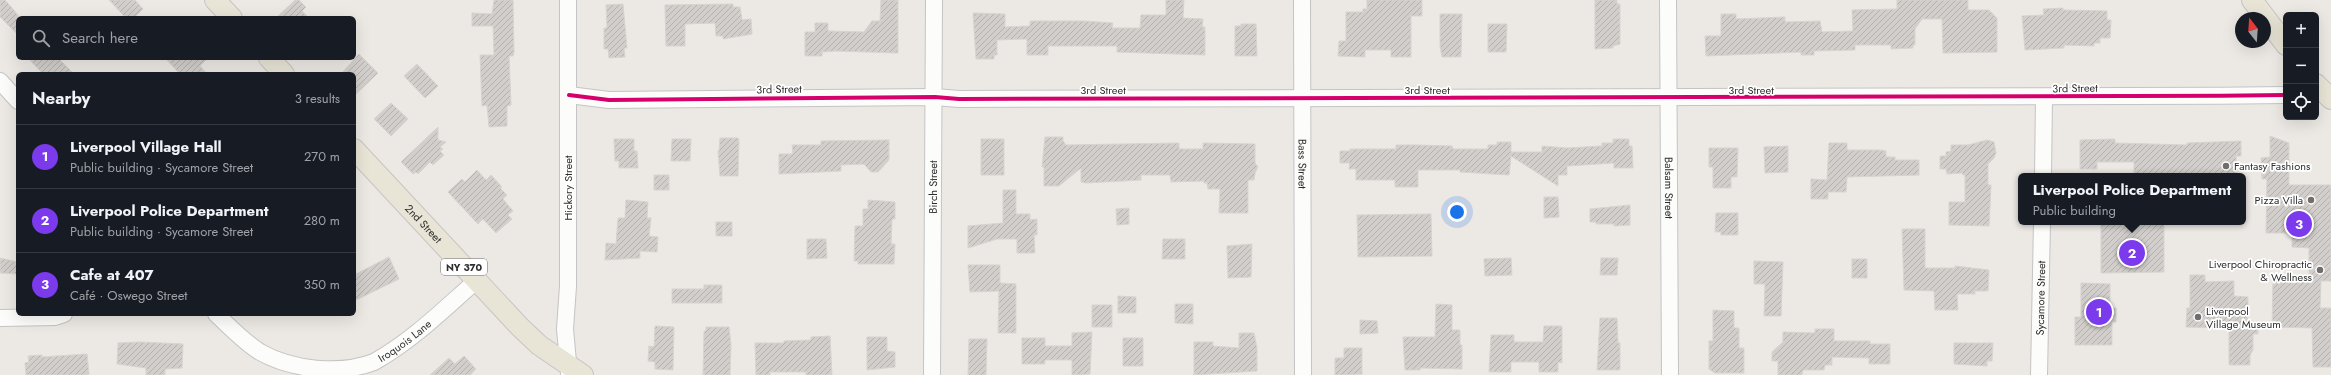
<!DOCTYPE html>
<html lang="en">
<head>
<meta charset="utf-8">
<style>
  :root { --surface:#171b24; --page:#20242c; --text:#f1f3f6; --muted:#9ea1a6; --line:#363941; --accent:#7c3aed }
  body { margin:0; font-family:Jost,sans-serif; background:var(--page); color:var(--text) }
  .controls { position:absolute; right:12px; top:12px; display:grid; overflow:hidden; border-radius:6px; box-shadow:0 4px 16px #0002 }
  .controls button { width:36px; height:36px; display:grid; place-items:center; padding:0; border:0; border-bottom:1px solid var(--line); background:var(--surface); color:var(--text); font:20px sans-serif }
  .compass { position:absolute; left:2235px; top:12px; width:36px; height:36px; border-radius:50%; background:var(--surface); box-shadow:0 4px 16px #0002; rotate:343deg }
  .you { position:absolute; left:1457px; top:212px; width:14px; height:14px; margin:-10px; border:3px solid #fff; border-radius:50%; background:#1a73e8; box-shadow:0 0 0 6px #1a73e833 }
  .badge { display:grid; place-items:center; width:26px; height:26px; border-radius:50%; background:var(--accent); color:#fff; font-size:13px; font-weight:700 }
  .pin { position:absolute; translate:-50% -50%; border:2px solid #fff; box-shadow:0 1px 4px #0006 }
  .popup { position:absolute; left:2018px; top:173px; width:228px; height:52px; box-sizing:border-box; display:grid; place-content:center; border-radius:6px; background:var(--surface); filter:drop-shadow(0 1px 3px #0005); font-size:13px; white-space:nowrap; color:var(--muted) }
  .popup b { font-size:15px; color:var(--text) }
  .popup::after { content:''; position:absolute; left:50%; top:100%; margin-left:-8px; border:8px solid transparent; border-top-color:var(--surface) }
  .list { margin:0; padding:0; list-style:none }
  h2 { display:flex; justify-content:space-between; align-items:center; height:52px; margin:0; padding:0 16px; font-size:17px }
  h2 small { font-size:13px; font-weight:400; color:var(--muted) }
  .list li { display:grid; grid-template-columns:26px 1fr auto; gap:12px; align-items:center; box-sizing:border-box; height:64px; padding:0 16px; border-top:1px solid var(--line) }
  .list b { display:block; font-size:15px; white-space:nowrap }
  .list p { margin:0; font-size:13px; white-space:nowrap; color:var(--muted) }
  .list em { font-size:13px; font-style:normal; color:var(--muted) }
  .icon { flex:none; width:22px; height:22px; fill:none; stroke:currentColor; stroke-width:2; stroke-linecap:round; stroke-linejoin:round }
  .map { position:relative; flex:none; width:2331px; height:375px; overflow:hidden }
  .search { position:absolute; background:var(--surface); box-shadow:0 4px 16px #0002; left:16px; top:16px; width:340px; height:44px; display:flex; align-items:center; gap:10px; box-sizing:border-box; padding:0 14px; border-radius:6px; color:var(--muted); font-size:15px }
  .panel { position:absolute; background:var(--surface); box-shadow:0 4px 16px #0002; left:16px; top:72px; width:340px; height:244px; border-radius:6px }
  .map>svg:first-child { display:block }
</style>
</head>
<body>
<div class="map">
<svg width="2331" height="375" viewBox="0 0 2331 375">
  <defs>
    <pattern id="building-hatch" width="6" height="6" patternUnits="userSpaceOnUse"><rect width="6" height="6" fill="#d1cecb"/><path d="M-1 1l2-2M0 6l6-6M5 7l2-2" fill="none" stroke="#b4b1af"/></pattern>
  </defs>
  <rect width="100%" height="100%" fill="#ece8e4"/>
  <path fill="url(#building-hatch)" stroke="#d7d4d0" d="M0,0H5L18,15V35L0,17Z
    M109,0H135L143,9L134,18H126Z
    M295,0H299L306,7L302,11L309,18H276Z
    M494,0H513L514,53L513,56H509L511,105L507,106V126L489,127L487,105L482,106L480,55H494L493,26H472V13L492,14Z
    M881,0H898V53L836,51L822,52V56H805V32H815V23H828V31L864,32L872,21H880Z
    M1166,0H1184L1183,18L1203,19L1202,27H1205V55L1117,52V46H1048V55H1027V39L997,40V55H994V59H976L973,13L1005,14V27L1030,26V21H1085L1113,23L1112,28H1140L1141,15H1166Z
    M1367,0H1422V16H1411V57H1391V50H1365V57L1338,56L1339,41H1346V12H1363V9H1367Z
    M1595,0H1617V4H1620V44L1613,46V48L1595,49Z
    M1897,0H1968V10H1989L1997,18V52L1943,53L1942,19H1922L1915,29V45H1913V48L1891,49V45H1855V50L1814,51V55H1801V52L1706,56L1705,36H1721V14H1736V19L1785,17V22L1820,21L1822,32L1853,31L1852,10L1897,9Z
    M623,4L627,48H624L625,57L609,58L608,49H604V28H607L606,5Z
    M733,4V7H740L742,20L751,19L752,34L723,39V36H716L715,23L685,24V46H666L665,5Z
    M2063,8V10L2107,11V20H2111L2110,38H2100V43H2094V46L2064,45V48L2025,50L2022,16L2044,15L2043,9Z
    M1440,14H1462L1461,57H1442L1440,46Z
    M1241,24H1256L1257,56H1235V26H1241Z
    M1488,24H1507L1506,52H1488Z
    M359,54L378,73L354,96V74H341Z
    M28,58H58L74,74H43Z
    M165,58H208L200,66L207,74H180Z
    M417,64L438,86L425,98L404,76Z
    M391,103L408,119L391,136L374,119Z
    M438,127V140L446,142L440,147L443,149L440,151L444,155L433,165L430,162L418,174L416,172L413,174L401,162Z
    M2270,136L2289,143V185H2331V281H2321L2320,308H2331V367H2313L2312,328L2272,327L2273,280L2309,278V248L2292,247V233H2266L2267,179H2262L2261,158L2270,157Z
    M1045,137H1063V141L1066,145L1179,143V149H1203V143L1255,144V163L1258,167L1255,173L1254,180H1248V213H1219L1220,189H1208L1207,183H1204V181L1171,182L1170,175H1141V180L1086,183L1081,182V168L1059,186H1044V167H1042Z
    M720,138H738L739,140L738,176H720L718,151H719Z
    M614,139H634V151H637L638,168H619V161H615Z
    M672,139H691L690,161H671Z
    M981,139H1004V175H981Z
    M1613,139H1629V146H1632L1633,168H1614V163L1567,166V175H1558V186L1511,156L1509,175L1460,172V170H1418V187H1395V180H1356V169H1349L1350,163H1340V151H1350V149H1396V145H1417L1452,146L1453,149H1488V145H1497V142H1511V152H1542V146L1567,148L1602,146V143H1613Z
    M2115,139V143L2187,145V143L2241,141V156H2236L2237,176H2134V162H2097V169H2080V140Z
    M889,140V160L878,172H871L864,164L841,165V171L779,174V154H793L792,145H821V141Z
    M1987,140L1994,142L1996,153L1994,158L1988,164V185H1991L1989,226L1949,225V202H1965V175H1963L1962,173L1947,174L1946,169H1940V156H1946V152L1951,151V145H1968Z
    M1829,143H1847V150H1880L1886,151V157H1895V160H1919V175L1847,177L1846,192H1828V199H1811V179L1827,180Z
    M1788,146V172L1765,173L1764,147Z
    M1709,148H1738L1737,177H1731V188H1713V167H1709Z
    M477,170L486,180L491,175L502,187L500,188L507,195L503,199L513,211L508,215L512,219L496,233L483,219L478,224L448,192L462,179L465,182Z
    M654,175H669V190H654Z
    M1003,190H1016V214H1030V220L1037,219V235H1034L1035,253H1017V239H997L968,248V226L1003,223Z
    M1544,197H1558L1559,217L1544,218Z
    M626,200L648,202L647,218H651L649,236L658,237L657,252L640,251V258L605,260L606,243L616,244L618,218H625Z
    M868,200L895,202V219H892L891,244H895L894,264H858V261H854L855,226H863V209H868Z
    M1630,205V225L1614,226V224H1596V222H1590V209Z
    M1129,208V224L1117,225L1116,209Z
    M1716,213H1738V235H1721V232H1715Z
    M1431,214L1432,256L1358,257L1357,215Z
    M716,222H732V236H716Z
    M2101,222H2164V272L2101,273Z
    M1902,229H1925V268H1955V266L1989,270L1988,291H1975V294H1957L1958,310H1935L1934,291L1904,290Z
    M807,239H826L827,258L807,259Z
    M1163,239H1185V259H1162Z
    M1252,244L1251,277L1228,278L1227,246Z
    M389,257L399,279L354,301V275Z
    M0,258L18,262V274L0,273Z
    M1511,258L1512,275L1485,276L1484,259Z
    M1601,258H1618L1617,275H1600Z
    M1852,259H1867V278H1852Z
    M1754,261L1783,262L1781,316H1764L1765,284H1754Z
    M968,265H1000V283L1016,284V333H998L999,291L970,292Z
    M2190,275H2205V282L2234,281V296L2248,297V322H2258V334H2253V350L2250,355V365H2229V328L2186,327L2187,308H2190Z
    M2081,283L2110,284V308H2116V322H2112V345H2075V317H2081Z
    M704,285H722V303H672V289H704Z
    M1118,296L1136,297V313H1118Z
    M1175,304H1193V324L1175,323Z
    M1436,304L1452,305V330H1460V345H1462V369L1420,368V370H1405L1403,337H1435Z
    M1092,305H1112V327H1092Z
    M1713,310L1734,311V328H1739V348H1744V373H1715L1709,369V341H1713Z
    M1600,318H1617L1618,343H1620V370H1597Z
    M1360,320L1377,321L1378,333L1360,334Z
    M655,326L674,327L673,370L655,369V362L648,361L649,346L654,347Z
    M1544,326H1562V363L1558,362V372H1539V362H1511V372H1489L1491,335H1514V342H1543Z
    M706,327H729L731,345L730,375H703L704,331H706Z
    M1815,329H1834V341H1870V344H1890V364H1869V358L1832,357V365H1825L1824,370H1803L1802,375H1778V361H1772V352L1783,342V332L1815,333Z
    M1092,332L1090,374L1072,375V360H1045V364H1022V338H1045V346H1072V333Z
    M1239,333H1254L1257,348V371L1194,375V342H1213V346L1239,348Z
    M830,336L832,375H806V372H770V375H756L755,343H784V341L811,340V337Z
    M867,337H887V351L895,352V367L867,370Z
    M1123,338H1143V366H1123Z
    M969,339H987L986,375H968Z
    M140,342L183,344L182,368L165,369V375H146V368L117,364L118,343Z
    M1954,343H1993L1992,361H1987V366L1954,364Z
    M1344,348H1362V374L1335,375V358H1344Z
    M87,354L89,374L86,375H26L25,363L29,362L28,356L42,355V357Z
    M464,356L476,369L470,375H430L449,358L455,364Z"/>
  <g fill="none" stroke-linecap="round" stroke-linejoin="round">
    <defs>
      <g id="minor">
        <path d="M568,0V286L565,329L569,373"/>
        <path id="s1" d="M1302,0L1303,375"/>
        <path id="s2" d="M1668,0L1670,375"/>
        <path d="M0,81L18,101"/>
        <path d="M569,95L609,100L935,97L959,99C1402,100 1844,100 2286,95"/>
        <path d="M2043,176L2044,98"/>
        <path id="s3" d="M216,314C230,327 244,342 260,352C292,370 340,375 374,362C412,341 444,309 476,281"/>
        <path d="M0,318L55,317L64,314"/>
        <path id="s4" d="M932,375L934,0"/>
        <path id="s5" d="M2039,375L2042,222"/>
      </g>
      <g id="major">
        <path d="M215,0L232,18"/>
        <path d="M2252,0L2286,45"/>
        <path d="M269,58L284,74"/>
        <path d="M2316,84L2331,99"/>
        <path id="s6" d="M354,149L520,327L539,345L583,375"/>
      </g>
    </defs>
    <use href="#minor" stroke="#c5c4c5" stroke-width="18"/>
    <use href="#major" stroke="#c6c5c4" stroke-width="22"/>
    <use href="#minor" stroke="#fcfcfb" stroke-width="16"/>
    <use href="#major" stroke="#e8e4d6" stroke-width="20"/>
    <defs>
      <path id="cycleway" d="M569,95L609,100L935,97L959,99C1402,100 1844,100 2286,95"/>
    </defs>
    <use href="#cycleway" stroke="#fff" stroke-width="6"/>
    <use href="#cycleway" stroke="#d6006c" stroke-width="4"/>
  </g>
  <g fill="#706f6e" stroke="#fff" stroke-width="1.5">
    <circle cx="2226" cy="166" r="4"/>
    <circle cx="2311" cy="200" r="4"/>
    <circle cx="2320" cy="270" r="4"/>
    <circle cx="2198" cy="317" r="4"/>
  </g>
  <g text-anchor="middle" stroke-width="3.5" stroke-linejoin="round" paint-order="stroke">
    <rect fill="#fff" stroke="#6d6d6d" stroke-width="1" x="441" y="259" width="46" height="16" rx="3"/>
    <g font-size="10" font-weight="bold" fill="#2e2e2e">
      <text x="464" y="271">NY 370</text>
    </g>
    <g font-size="11" fill="#2e2e2e" stroke="#fff">
      <text transform="translate(2075 88) rotate(-1)" y="4">3rd Street</text>
      <text transform="translate(779 89) rotate(-1)" y="4">3rd Street</text>
      <text x="1103" y="94">3rd Street</text>
      <text x="1427" y="94">3rd Street</text>
      <text x="1751" y="94">3rd Street</text>
      <text dy="4" stroke="none"><textPath href="#s1" startOffset="164">Bass Street</textPath></text>
      <text dy="4" stroke="none"><textPath href="#s4" startOffset="188">Birch Street</textPath></text>
      <text transform="translate(568 188) rotate(-90)" y="4">Hickory Street</text>
      <text dy="4" stroke="none"><textPath href="#s2" startOffset="188">Balsam Street</textPath></text>
      <text dy="4" stroke="none"><textPath href="#s6" startOffset="102">2nd Street</textPath></text>
      <text dy="4" stroke="none"><textPath href="#s5" startOffset="77">Sycamore Street</textPath></text>
      <text dy="4" stroke="none"><textPath href="#s3" startOffset="213">Iroquois Lane</textPath></text>
    </g>
    <g font-size="11" fill="#2e2e2e" stroke="#fff" text-anchor="start">
      <text x="2234" y="170">Fantasy Fashions</text>
      <text x="2303" y="204" text-anchor="end">Pizza Villa</text>
      <text x="2312" y="268" text-anchor="end">Liverpool Chiropractic<tspan x="2312" dy="13">&amp; Wellness</tspan></text>
      <text x="2206" y="315">Liverpool<tspan x="2206" dy="13">Village Museum</tspan></text>
    </g>
  </g>
</svg>
<div class="controls">
<button>+</button>
<button>−</button>
<button><svg class="icon" aria-label="locate" viewBox="0 0 24 24"><circle cx="12" cy="12" r="6"/><path d="M12 2v4M12 18v4M2 12h4M18 12h4"/></svg></button>
</div>
<svg class="compass" viewBox="-18 -18 36 36"><path d="M0-13l5 13h-10z" fill="#e53935"/><path d="M0 13l5-13h-10z" fill="#9ea1a6"/></svg>
<div class="you"></div>
<div class="pin badge" style="left:2099px;top:312px">1</div>
<div class="pin badge" style="left:2132px;top:253px">2</div>
<div class="popup"><b>Liverpool Police Department</b>Public building</div>
<div class="pin badge" style="left:2299px;top:224px">3</div>
<div class="search"><svg class="icon" aria-label="search" viewBox="0 0 24 24"><circle cx="10" cy="10" r="6"/><path d="M15 15l6 6"/></svg>Search here</div>
<section class="panel">
<h2>Nearby<small>3 results</small></h2>
<ul class="list">
<li><span class="badge">1</span><div><b>Liverpool Village Hall</b><p>Public building · Sycamore Street</p></div><em>270 m</em></li>
<li><span class="badge">2</span><div><b>Liverpool Police Department</b><p>Public building · Sycamore Street</p></div><em>280 m</em></li>
<li><span class="badge">3</span><div><b>Cafe at 407</b><p>Café · Oswego Street</p></div><em>350 m</em></li>
</ul>
</section>
</div>
</body>
</html>
